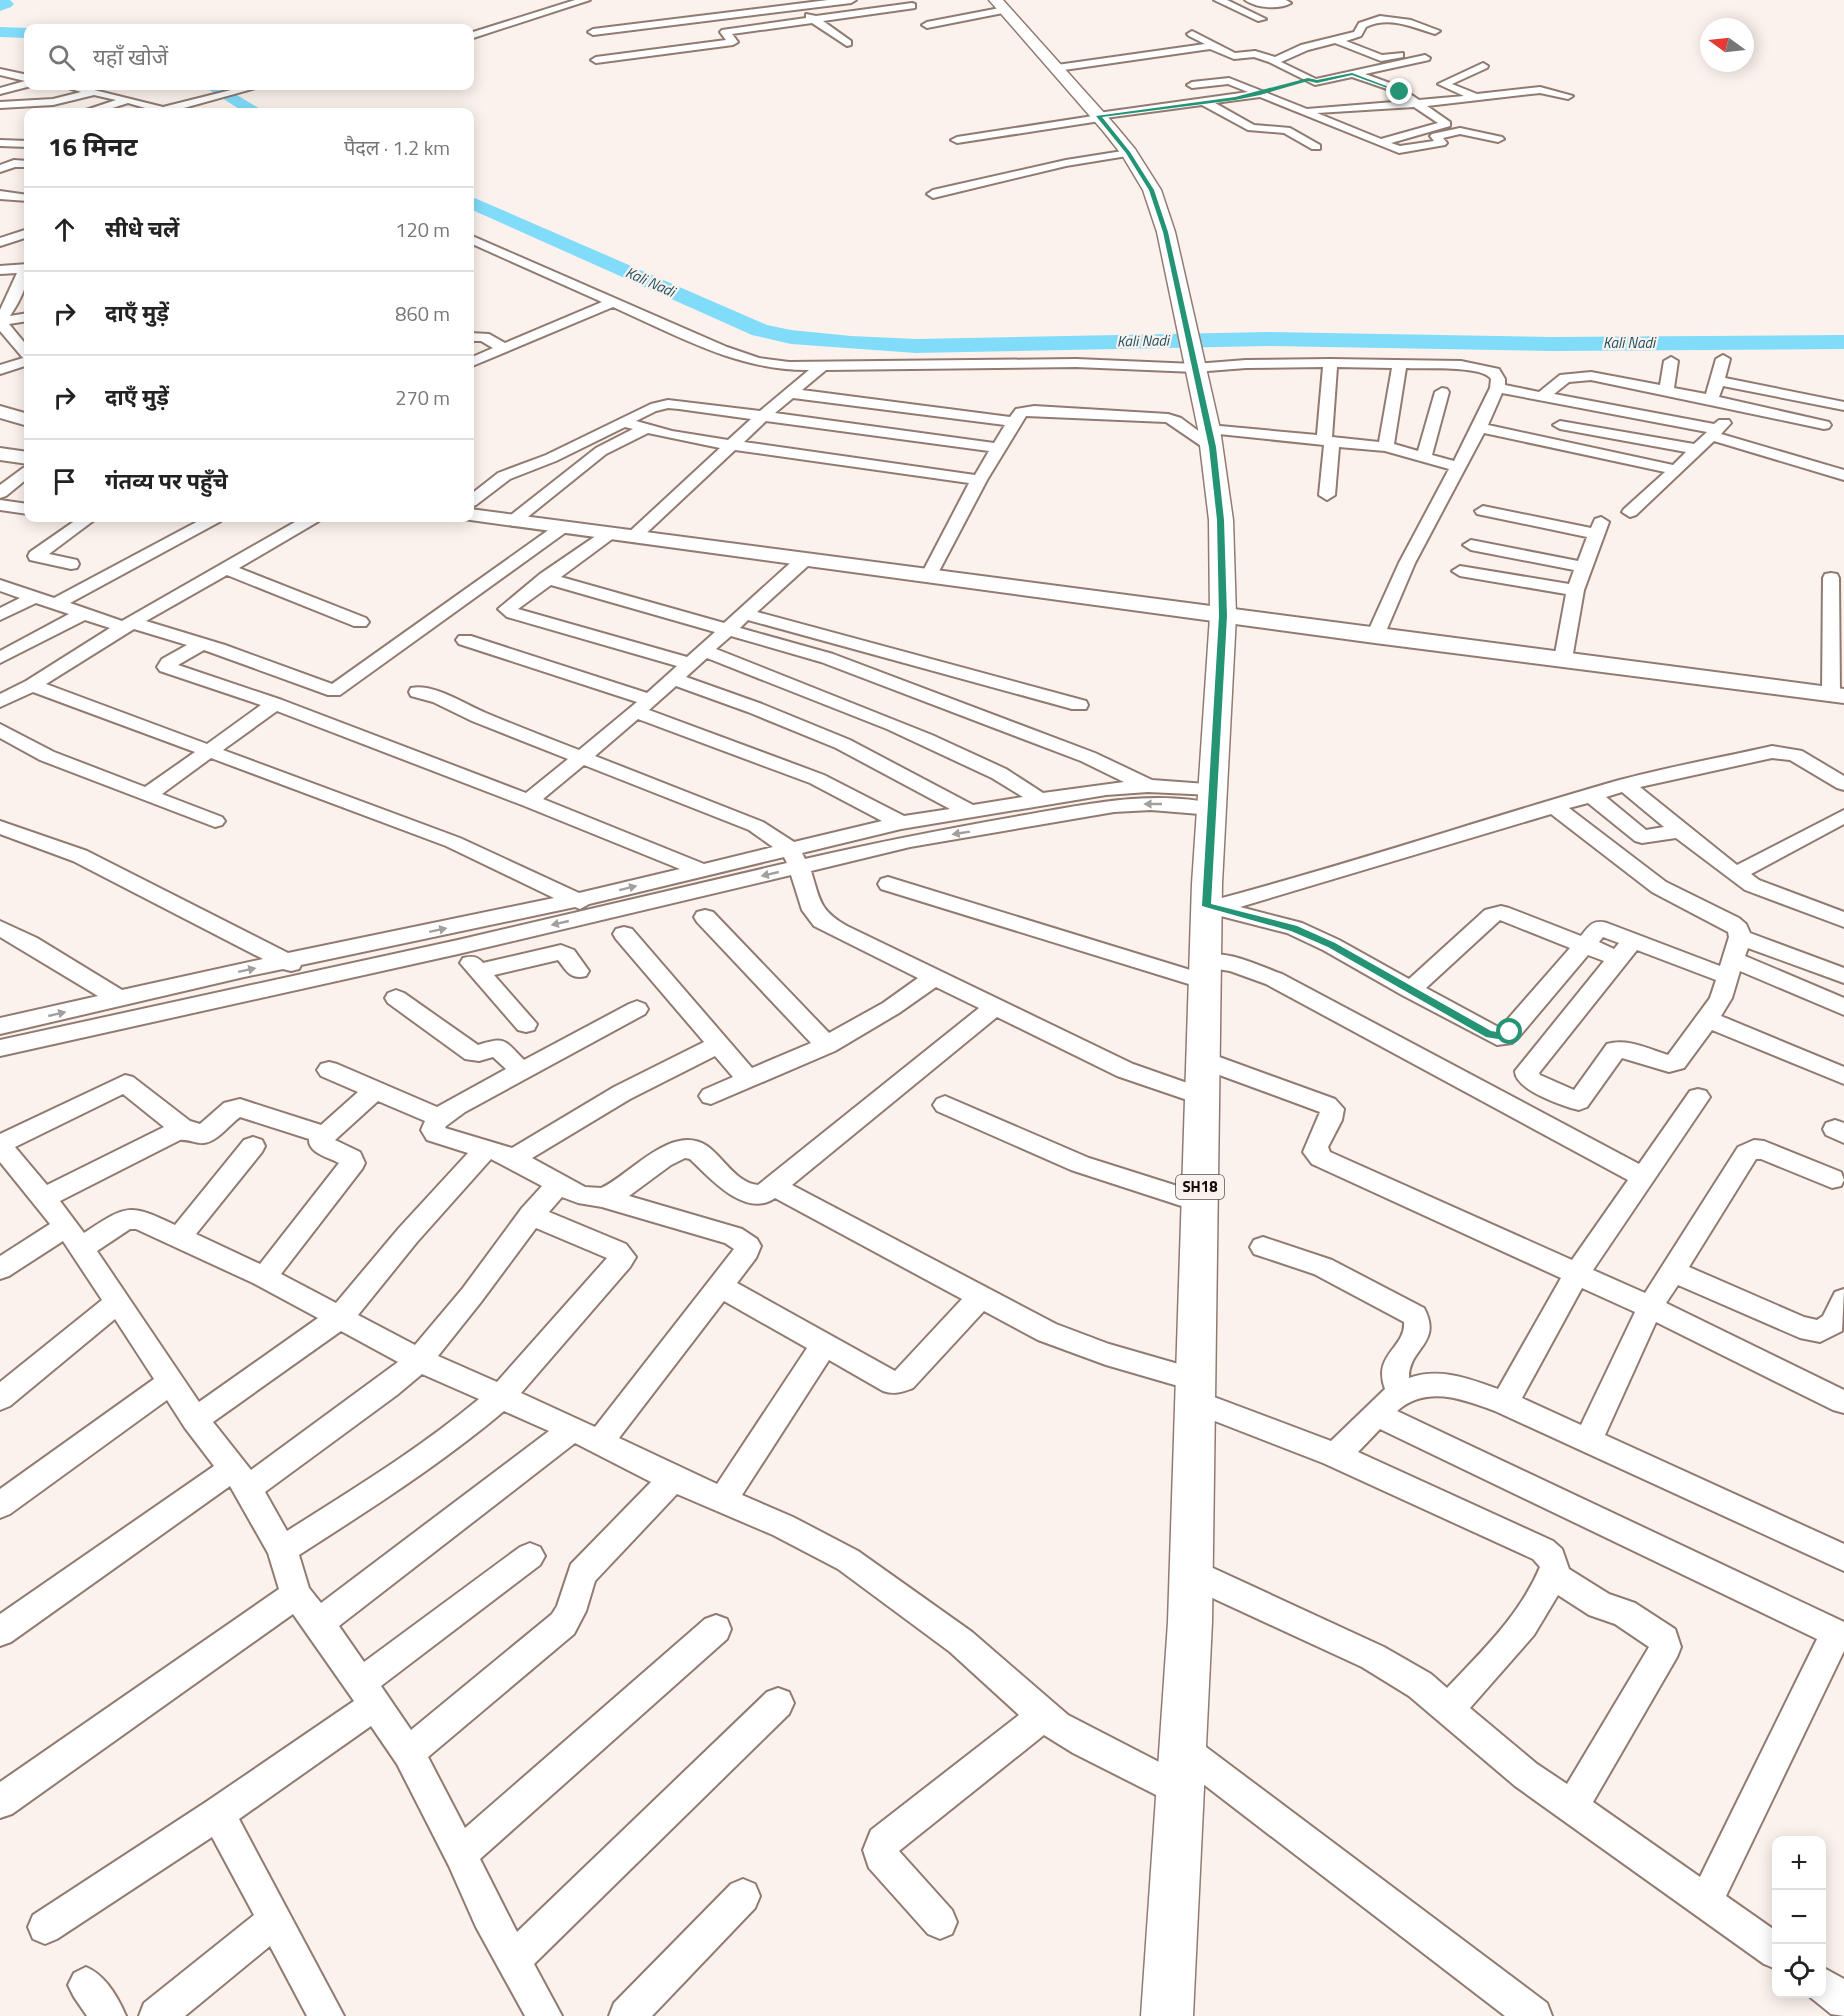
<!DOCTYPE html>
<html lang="hi">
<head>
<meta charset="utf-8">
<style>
  :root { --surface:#fff; --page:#f2f2f2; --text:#222; --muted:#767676; --line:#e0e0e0 }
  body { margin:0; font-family:"Titillium Web","Noto Sans Devanagari",sans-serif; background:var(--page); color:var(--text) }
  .controls { position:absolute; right:18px; bottom:18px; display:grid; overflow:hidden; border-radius:12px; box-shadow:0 3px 15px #0003 }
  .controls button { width:54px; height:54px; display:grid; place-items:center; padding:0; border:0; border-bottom:2px solid var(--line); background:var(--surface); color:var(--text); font:30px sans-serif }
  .compass { position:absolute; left:1700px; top:18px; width:54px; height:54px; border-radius:50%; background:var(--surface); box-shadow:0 3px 15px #0003; rotate:285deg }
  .stop { position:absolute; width:18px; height:18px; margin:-14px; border:4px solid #259475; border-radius:50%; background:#fff }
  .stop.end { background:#259475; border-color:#fff; box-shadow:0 2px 6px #0008 }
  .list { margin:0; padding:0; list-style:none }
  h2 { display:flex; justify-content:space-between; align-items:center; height:78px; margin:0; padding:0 24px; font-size:26px }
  h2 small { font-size:20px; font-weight:400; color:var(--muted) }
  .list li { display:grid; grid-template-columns:39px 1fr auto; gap:18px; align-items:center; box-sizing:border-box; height:84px; padding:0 24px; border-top:2px solid var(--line) }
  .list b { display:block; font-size:22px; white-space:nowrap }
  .list em { font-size:20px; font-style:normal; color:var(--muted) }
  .icon { flex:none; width:33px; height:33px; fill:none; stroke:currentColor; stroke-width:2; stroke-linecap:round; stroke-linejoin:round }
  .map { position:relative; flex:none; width:1844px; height:2016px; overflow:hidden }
  .search { position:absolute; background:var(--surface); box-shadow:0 3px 15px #0003; left:24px; top:24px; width:450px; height:66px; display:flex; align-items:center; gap:15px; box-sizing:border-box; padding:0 21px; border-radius:12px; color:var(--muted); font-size:22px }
  .panel { position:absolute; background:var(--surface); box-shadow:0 3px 15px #0003; left:24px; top:108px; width:450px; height:414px; border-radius:12px }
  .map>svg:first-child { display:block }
</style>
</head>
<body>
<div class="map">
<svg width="1844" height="2016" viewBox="0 0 1844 2016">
  <rect width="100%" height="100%" fill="#fcf2ed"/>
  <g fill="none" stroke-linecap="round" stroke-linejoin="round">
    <path fill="#81dcfa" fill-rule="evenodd" d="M0,0H10L14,4L11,7L0,11Z
      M0,27L29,28L28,38L0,37Z
      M203,86H222L265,112H244Z
      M470,196L767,325L791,330L851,336L916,339L1268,332L1551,337L1844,335V349L1551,351L1268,346L916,353L791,344L752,335L470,209Z"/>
    <defs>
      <path id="minor" d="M575,0H590L470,39V33Z
        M828,0H856L851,3L593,35L588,32L593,29Z
        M1214,0H1227L1266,19L1258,21Z
        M1245,0H1286L1291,3C1279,10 1256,8 1245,0Z
        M912,3L915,4V8L823,21L851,41V45L847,46L812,23L732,34L738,42L733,45L596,63L591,60L596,57L726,40L720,32L722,30L806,18V14L816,16Z
        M1005,7L1010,10L1008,12L927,28L922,25L927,22Z
        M1380,16L1411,20L1440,31L1435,34C1411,27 1390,16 1366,27L1361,36L1346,41L1382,55L1403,53V57L1381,61L1335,43L1308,50L1281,62L1316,79L1425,55L1430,58L1429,60L1365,74L1398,86L1419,100L1464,96L1438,84L1483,63L1488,66L1487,68L1452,84L1477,94L1540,87L1573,96L1568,99L1540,93L1427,106L1450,122V126L1391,143L1400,146L1434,141L1430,136L1432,134L1460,128L1502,137L1504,139L1498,142L1460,134L1443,138L1447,143L1445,145L1399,153L1260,97L1215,103L1254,125L1290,128L1320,145V149H1312L1284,133L1248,130L1202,105L1105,118L1100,121L957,143L951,140L957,137L1093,116L1098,113L1248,92L1228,84L1192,88L1187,85L1192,82L1229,78L1307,109L1406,101L1390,90L1352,77L1315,85L1269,62L1254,57L1234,59L1210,49L1057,71L1052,68L1057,65L1205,44L1189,36L1187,34L1192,31L1235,53L1255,51L1275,57L1301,45L1354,32L1359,23ZM1414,107L1438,123L1381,139L1317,113Z
        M0,69L28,75V86H31L0,94V88L25,81L0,75Z
        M62,86H78L163,107L247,86H263L173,111L174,112H159L128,103L100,112H85L86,110L116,100L94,95L53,105L0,108V102L53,99L81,92Z
        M0,140L28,141V147L0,146Z
        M1129,150L1135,153L1133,155L1066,166L933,198L927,194L933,190L1066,160Z
        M14,160L28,161V167H15L0,172V165Z
        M0,191L28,195V201L0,199Z
        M28,229V237L0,246V238Z
        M470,235L727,347L759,358L789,362L1076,359L1195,364L1246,360L1330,359L1461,361L1499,369L1505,379V385L1539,392L1560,375L1591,372L1660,385L1664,361L1671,357L1678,361L1674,388L1706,394L1716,359L1723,355L1730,359L1725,378L1844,402V410L1723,386L1719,397L1829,422L1831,425L1829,428L1824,429L1591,380L1569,382L1554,394L1714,424L1719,420H1729L1731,423L1721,434L1844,470V480L1714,441L1636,515L1630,517L1622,512L1624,509L1665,472L1484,433L1415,563L1384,636L1381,640H1369L1366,636L1399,563L1449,469L1385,451L1339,447L1335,495L1327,500L1319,495L1324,445L1209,433L1202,429L1209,425L1317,435L1323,367L1246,368L1195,372L1076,367L826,370L802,390L1010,417L1016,409L1034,406L1168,414L1181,418L1220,447L1217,450H1207L1166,422L1026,416L987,480L936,577L934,581H922L920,577L969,483L735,450L639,540H627L625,537L627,534L720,448L648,433L606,454L519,524L513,526L505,521L507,518L596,448L633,429L625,427L556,461L510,479L476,505L470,507V495L498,473L546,455L651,404L668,400L760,411L809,370C738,371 676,335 613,307L470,367V358L493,348L481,341H470V333L489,334L505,343L602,302L470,243ZM1337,367L1392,368L1379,442L1332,437ZM1406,368C1423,369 1483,365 1491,379L1490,388L1454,461L1432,455L1449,392L1447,389L1442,388L1435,392L1418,451L1394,444ZM1502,393L1707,432L1694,444L1560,421L1553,425L1560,429L1686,452L1673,465L1488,425ZM793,398L1005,425L994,443L775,413ZM668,408L679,409L751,419L728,440L672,431L636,421L656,411ZM766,421L989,451L975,475L744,442Z
        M28,264C30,282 20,301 10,316L28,313V321L9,324L28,347V365L0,374V365L23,358L0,331V310L17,273L0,274V266Z
        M28,466V478L6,496L0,498V485L23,468Z
        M0,500L28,504V514L0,510Z
        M1483,506L1591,528L1595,519L1601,517L1609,522L1584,590L1572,659L1569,663H1557L1554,659L1566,594L1460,576L1452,571L1460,566L1569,584L1574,570L1471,550L1463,545L1471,540L1578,561L1587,537L1477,514L1475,511Z
        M79,518H97L49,554L77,560L79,564L77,568L71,569L30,560L28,556L30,552Z
        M204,518H223L221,521L70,603L122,621L302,518H321L319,521L239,568L366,618L369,622L366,626H354L227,575L146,621L225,645L332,684L557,524H569L571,527L569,530L340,695H328L204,650L178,665L282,700L526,793L568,759L472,721L433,702L411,696L409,692L411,688C434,683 466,705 486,713C517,726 548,738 579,750L637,702L459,644L456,640L459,636H471L647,693L677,666L507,617L498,609L540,574L603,531H615L617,534L615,537L561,577L724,623L798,556H810L812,560L810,564L757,612L1086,701L1088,705L1086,709H1072L748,620L740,628L833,654L1095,753L1152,780L1220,785L1223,789L1220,793L1213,795L1148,792L1106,795L901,829L802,853L805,859C878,842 951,828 1025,815C1088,804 1155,789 1219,805L1222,809L1219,813L1212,815L1151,810L1114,812L910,847L811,871C820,900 819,910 847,926L1133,1064L1210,1091L1214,1097L1210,1103L1202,1105L1117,1076L997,1017L792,1185L1056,1324L1109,1344L1206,1372L1210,1380L1206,1388L1198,1391L1331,1441L1385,1389C1372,1354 1406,1348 1404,1322L1314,1274L1254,1254L1250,1247L1254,1240L1263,1237L1332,1260L1424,1308C1443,1344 1408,1348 1409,1378C1440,1367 1469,1379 1498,1389L1561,1278L1312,1164L1303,1152L1320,1112L1195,1066L1191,1060L1195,1054L1203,1052L1211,1054L1335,1099L1344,1109L1342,1120L1328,1147L1330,1152L1572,1260L1628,1180L1266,984L1230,971L1198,966L1195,961L1198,956C1225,948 1257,965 1282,974L1639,1164L1690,1091L1698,1089L1706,1091L1710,1097L1706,1103L1593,1270L1645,1293L1738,1147L1754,1140L1764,1141L1841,1172L1844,1180L1841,1186L1832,1188L1761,1159H1756L1689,1267L1804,1317L1817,1320L1823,1316L1835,1292L1844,1289L1842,1331L1820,1342L1800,1338L1678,1285L1666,1303L1844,1390V1413L1833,1410L1656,1322L1605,1435L1844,1544V1571L1495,1411C1462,1399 1427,1385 1397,1411L1844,1622V1651L1726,1896L1776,1931V1969L1764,1964L1515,1786L1409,1696L1362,1667L1180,1583L1176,1573L1180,1563L1191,1559L1202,1563L1384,1647L1431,1674L1447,1688C1482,1651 1520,1615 1540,1567L1533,1559L1323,1463L1184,1409L1180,1401L1184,1393L1192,1390L1106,1365L1038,1340L984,1311L913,1388C902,1392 895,1395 883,1391L829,1360L742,1495L793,1517L858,1551L972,1632L1068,1715L1192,1779L1196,1790L1192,1801L1180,1806L1168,1801L1073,1753L1044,1735L899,1851L952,1910L957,1922L952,1934L940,1939L928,1934L869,1868L863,1850L871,1830L1019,1715L950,1652L838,1569L773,1535L677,1494L595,1581L586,1611L574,1634L428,1757L465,1828L705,1619L716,1615L727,1619L731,1629L727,1639L480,1859L517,1932L767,1692L778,1688L789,1692L794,1703L789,1714L534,1964L562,2016H525L476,1927L449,1866L397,1764L371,1726L239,1819L344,2016H307L270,1946L185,2016H139L144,2003L254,1915L212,1837L57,1939L45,1944L33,1939L28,1927L33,1915L206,1802L354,1701L293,1614L12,1814L0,1818V1782L279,1589L268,1553L230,1486L11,1642L0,1646V1614L214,1466L185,1428L167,1400L10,1514L0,1518V1489L154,1379L115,1319L10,1406L0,1410V1382L102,1300L63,1241L9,1276L0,1279V1256L50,1224L0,1162V1134L125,1075L133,1077L190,1121L200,1124L224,1103L240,1099L321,1125L358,1092L321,1076L317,1070L321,1064L329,1062L337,1064L437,1107L506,1069L493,1057L479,1061L465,1059L388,1003L385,998L388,993L396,990L404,993L478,1045C506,1036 504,1040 524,1060L629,1004L637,1001L645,1004L648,1009L645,1014L465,1112L446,1126L445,1128L512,1148L614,1087L704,1042L616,939L613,934L616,929L624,927L632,929L752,1068L811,1043L697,922L694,917L697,912L705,910L713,912L829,1033L883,1003L918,978L814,926L802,910L791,875L458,954L0,1056V1040L458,940L787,863L784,857L589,904L580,909L575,907L301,965L299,969L291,971L283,969L244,977L0,1034V1018L98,996L0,937V921L37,938L122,990L263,959L73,861L0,834V821L87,851L288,953L554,898L446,846L211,758L162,794L222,817L225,821L222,825L215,827L40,760L0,738V724L54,752L145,787L195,752L33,692L0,707V694L26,681L110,628L85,620L0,663V651L69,614L36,603L0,620V608L20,598L0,591V580L54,598ZM551,585L715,632L687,657L518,609ZM134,629L187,645L162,659L157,667L160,671L261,705L207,744L46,684ZM731,636L821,662L1081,761L1124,782L1043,793L1006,769L932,735L716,649ZM707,658L887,729L992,778L1023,797L973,805L850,740L762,704L686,677ZM676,686L748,712L836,748L950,809L904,816L824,775L649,710ZM277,711L522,805L680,869L579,893L460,838L223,750ZM638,719L810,783L882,821L794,842L763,822L595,756ZM584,765L749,830L773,847L704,864L543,799ZM936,987L979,1008L758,1185C736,1183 723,1157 707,1146C672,1122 629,1176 601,1188L585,1187L532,1158L630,1099L715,1056L733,1077L703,1090L699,1096L703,1102L711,1104L835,1051L899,1013ZM123,1094L164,1127L47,1185L15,1147ZM378,1101L425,1121L421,1130L427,1140L468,1153L399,1228L336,1303L281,1274L362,1169L365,1163L360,1152L335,1140ZM240,1117L309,1139C308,1153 328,1157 339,1163L260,1264L196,1234L262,1152L265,1146L262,1140L253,1137L244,1140L175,1225C128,1203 127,1205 84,1233L60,1201L180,1140C189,1139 196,1144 204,1143C217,1142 230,1124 240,1117ZM685,1158L690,1159C709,1177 745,1219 775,1198L962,1299L895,1371L737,1283L756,1258L761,1246L757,1239L742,1229L629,1196L671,1165ZM491,1159L542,1186L522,1208L463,1288L415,1345L358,1315L417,1242ZM562,1197L578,1203L602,1207L725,1243L734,1249L595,1427L521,1393L630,1267L636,1257L626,1244L549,1212ZM536,1228L607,1258L497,1382L438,1356L481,1302ZM130,1229H136L253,1283L318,1318L199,1402L97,1251ZM1582,1288L1635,1312L1581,1425L1522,1398ZM724,1301L807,1348L717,1484L619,1438ZM341,1331L398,1362L251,1470L213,1422ZM422,1374L479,1399C419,1449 353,1489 287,1531L265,1492L397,1395ZM504,1411L549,1431L321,1603L309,1588L299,1555C369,1510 440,1465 504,1411ZM1380,1429L1817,1639L1700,1877L1593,1802L1677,1657L1681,1647L1675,1629L1635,1603L1609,1594L1569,1569L1562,1549L1553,1541L1358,1452ZM575,1443L651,1482L571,1564L557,1606L552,1614L411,1730L381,1686L540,1565L545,1556L540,1547L530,1543L520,1547L364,1662L339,1626ZM1558,1595L1589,1615L1615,1624L1649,1647L1567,1784L1537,1764L1470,1708L1534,1635Z
        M1831,573L1837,574L1839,578L1840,694L1838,698H1824L1822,694L1823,578L1825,574Z
        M1772,746L1802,751L1844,776V790L1837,788L1790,760L1772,758L1640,787L1737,865L1844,810V824L1751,874L1759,880L1844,912V927L1745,890L1676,838L1642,843L1635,841L1588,803L1569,808L1666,882L1739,918L1746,924L1750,933L1844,968V983L1748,948L1745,956L1844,998V1015L1740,971L1732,998L1721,1016L1844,1067V1084L1712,1030L1684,1068L1669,1072L1622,1058L1587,1107L1579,1110L1571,1108C1556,1103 1515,1089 1515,1071L1604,961L1588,955L1518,1038L1512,1043L1497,1045L1402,995L1323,950L1287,933L1209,913L1203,907L1207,902C1344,866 1480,820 1616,781C1667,767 1720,758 1772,746ZM1622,792L1664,827L1646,830L1606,797ZM1551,814L1652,892L1728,932L1729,937L1720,966L1607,923C1593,919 1589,926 1581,936L1509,908L1501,906L1485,910L1409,979L1339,940L1302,923L1240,907ZM1500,920L1570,948L1500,1028L1426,988ZM1603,937L1619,943L1614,949L1599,942ZM1637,950L1716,980L1710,998L1668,1055C1648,1049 1628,1038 1607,1044L1574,1090L1540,1075L1539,1073Z
        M888,877L1213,977L1216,982L1213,987L1205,989L881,889L878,884L881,879Z
        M561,945L574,950L589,971L586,976C570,980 567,971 558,960L494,975L537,1024L534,1030L526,1032L518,1030L460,963L463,958C472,956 477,956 483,963Z
        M945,1096L1089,1158L1209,1196L1213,1203L1209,1210L1200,1212L1071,1170L937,1111L933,1105L937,1099Z
        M1835,1120L1844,1123V1143L1826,1135L1823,1129L1826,1123Z
        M1183,1733L1194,1738L1547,2003L1552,2016H1505L1172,1760L1167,1749L1172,1738Z
        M743,1879L755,1884L760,1896L755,1908L652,2016H609L614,2003L731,1884Z
        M86,1967C105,1975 118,1997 126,2016H87L74,1997L68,1985L74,1973Z
        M1822,1967L1844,1979V2016L1831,2014L1810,1997L1808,1994H1822Z"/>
      <path id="tertiary" d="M0,406L28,414V426L0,418Z
        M0,448L28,452V464L0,460Z
        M470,509L1844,689V703L1375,643L463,519L462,518H470Z"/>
      <path id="primary" d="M989,0H1003L1115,125L1135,149L1161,190L1175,232L1220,429L1233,520L1236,616L1222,884L1212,1622L1193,2016H1141L1168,1622L1192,884L1210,616L1209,520L1198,429L1157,232L1143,190L1122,155L1103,131Z"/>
    </defs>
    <use href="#minor" stroke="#917b71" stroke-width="4"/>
    <use href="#tertiary" stroke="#917b71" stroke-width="4"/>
    <use href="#primary" stroke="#917b71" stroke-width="3"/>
    <use href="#minor" fill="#fff" fill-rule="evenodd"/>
    <use href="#tertiary" fill="#fff" fill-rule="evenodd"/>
    <use href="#primary" fill="#fff" fill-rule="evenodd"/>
  </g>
  <defs><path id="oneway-solid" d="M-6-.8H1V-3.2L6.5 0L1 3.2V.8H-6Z" transform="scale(1.5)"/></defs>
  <g fill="#a29f9d">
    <use href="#oneway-solid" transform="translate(1153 804) rotate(180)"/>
    <use href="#oneway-solid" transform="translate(961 833) rotate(171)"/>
    <use href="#oneway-solid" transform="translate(770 874) rotate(167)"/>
    <use href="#oneway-solid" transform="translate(628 888) rotate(-14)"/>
    <use href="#oneway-solid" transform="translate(560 923) rotate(167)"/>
    <use href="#oneway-solid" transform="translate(438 930) rotate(-12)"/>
    <use href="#oneway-solid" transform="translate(247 970) rotate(-12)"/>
    <use href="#oneway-solid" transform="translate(57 1014) rotate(-13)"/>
  </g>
  <path fill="#259475" d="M1352,73L1402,92H1398L1352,75L1317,83L1308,81L1260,95L1235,100L1102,117L1130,152L1154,190L1168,232L1216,447L1224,520L1227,616L1211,904L1297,926L1335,943L1491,1031L1503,1033L1510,1029L1514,1030V1035L1504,1040L1486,1037L1328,947L1291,931L1202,906L1219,616L1217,520L1209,447L1163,232L1149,190L1126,153L1096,116L1235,97L1308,78L1317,80Z"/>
  <g text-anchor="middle" stroke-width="4.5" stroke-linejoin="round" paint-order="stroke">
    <g font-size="15" font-style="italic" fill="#1e5161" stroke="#fcf2ed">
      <text transform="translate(650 282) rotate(24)" y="5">Kali Nadi</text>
      <text transform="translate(1143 341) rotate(-1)" y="5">Kali Nadi</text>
      <text x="1629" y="348">Kali Nadi</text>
    </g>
    <rect fill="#fcf2ed" stroke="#5b524e" stroke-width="1.5" x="1176" y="1175" width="48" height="24" rx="4.5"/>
    <g font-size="15" font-weight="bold" fill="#160e0a">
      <text x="1200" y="1192">SH18</text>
    </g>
  </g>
</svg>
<div class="controls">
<button>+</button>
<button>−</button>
<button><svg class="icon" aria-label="locate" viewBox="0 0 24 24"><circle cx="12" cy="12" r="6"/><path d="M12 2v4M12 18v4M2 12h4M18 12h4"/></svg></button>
</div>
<svg class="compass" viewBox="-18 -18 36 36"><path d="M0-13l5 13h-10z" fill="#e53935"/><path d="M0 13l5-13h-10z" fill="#767676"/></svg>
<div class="stop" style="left:1510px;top:1032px"></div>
<div class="stop end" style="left:1400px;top:92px"></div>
<div class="search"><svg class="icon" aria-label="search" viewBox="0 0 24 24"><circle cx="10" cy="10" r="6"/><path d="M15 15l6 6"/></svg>यहाँ खोजें</div>
<section class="panel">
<h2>16 मिनट<small>पैदल · 1.2 km</small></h2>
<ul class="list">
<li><svg class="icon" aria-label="ahead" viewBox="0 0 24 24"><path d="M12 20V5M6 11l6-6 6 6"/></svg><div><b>सीधे चलें</b></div><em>120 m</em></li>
<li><svg class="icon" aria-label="right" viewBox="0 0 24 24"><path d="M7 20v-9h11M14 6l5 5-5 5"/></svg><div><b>दाएँ मुड़ें</b></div><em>860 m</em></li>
<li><svg class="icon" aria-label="right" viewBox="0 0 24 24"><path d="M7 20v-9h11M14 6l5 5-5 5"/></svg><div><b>दाएँ मुड़ें</b></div><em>270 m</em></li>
<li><svg class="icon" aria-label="arrive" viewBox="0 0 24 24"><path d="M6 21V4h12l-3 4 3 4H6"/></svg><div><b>गंतव्य पर पहुँचे</b></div></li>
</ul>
</section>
</div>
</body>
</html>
